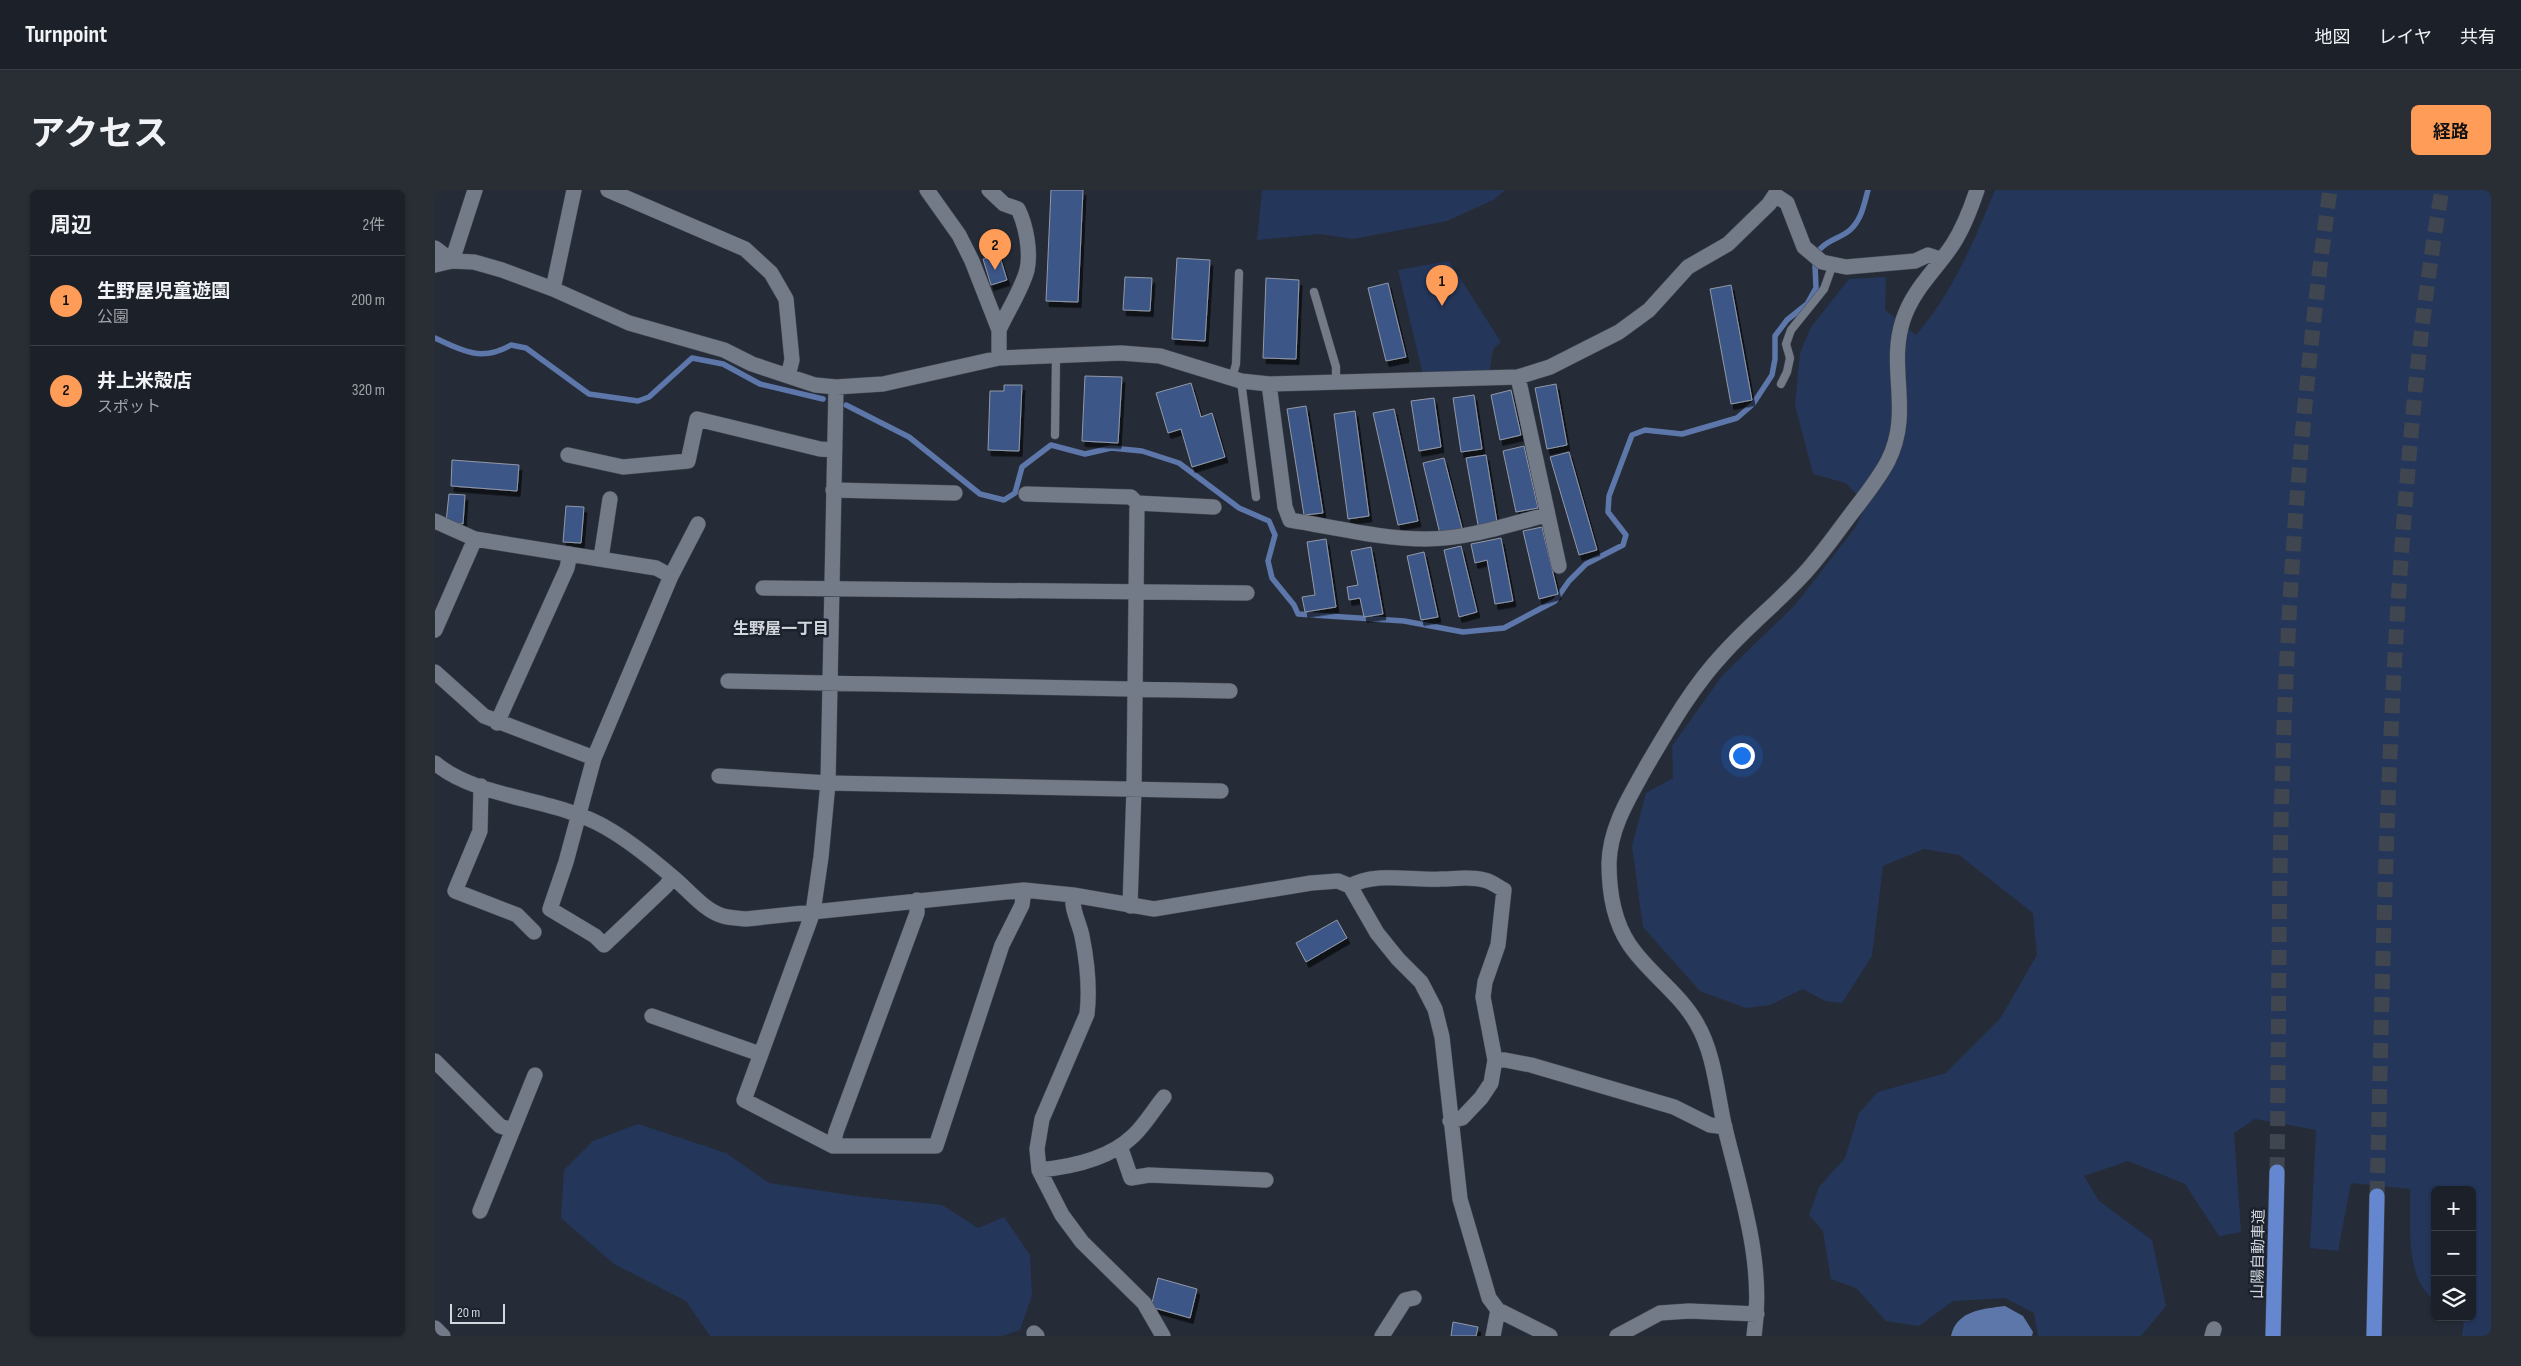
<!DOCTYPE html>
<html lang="ja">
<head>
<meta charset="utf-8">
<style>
  :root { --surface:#1c2129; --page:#292e35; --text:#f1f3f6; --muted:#a0a3a8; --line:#3a3e46; --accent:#fe9c58 }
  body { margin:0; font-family:"Sofia Sans Condensed","Noto Sans JP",sans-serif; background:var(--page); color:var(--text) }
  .controls { position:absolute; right:15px; bottom:15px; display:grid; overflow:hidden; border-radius:8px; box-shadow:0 1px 4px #0004 }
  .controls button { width:45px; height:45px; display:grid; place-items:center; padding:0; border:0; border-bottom:1px solid var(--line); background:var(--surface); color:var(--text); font:25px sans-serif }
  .scale { position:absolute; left:15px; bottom:12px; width:55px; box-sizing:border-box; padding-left:5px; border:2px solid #d2d6dd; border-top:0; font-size:14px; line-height:18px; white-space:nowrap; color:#d2d6dd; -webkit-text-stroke:4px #1c222d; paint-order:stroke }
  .you { position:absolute; left:1306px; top:565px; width:18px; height:18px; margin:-12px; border:4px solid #fff; border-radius:50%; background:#1a73e8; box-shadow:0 0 0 8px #1a73e833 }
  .badge { display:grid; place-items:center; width:32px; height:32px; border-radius:50%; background:var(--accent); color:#111; font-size:16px; font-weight:700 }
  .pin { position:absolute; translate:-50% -41px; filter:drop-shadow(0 1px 2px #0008) }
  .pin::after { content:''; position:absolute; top:26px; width:18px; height:15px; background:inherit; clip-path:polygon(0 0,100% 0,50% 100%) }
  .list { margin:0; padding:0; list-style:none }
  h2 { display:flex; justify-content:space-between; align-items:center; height:65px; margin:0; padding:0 20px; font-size:21px }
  h2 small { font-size:16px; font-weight:400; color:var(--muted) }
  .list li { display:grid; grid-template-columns:32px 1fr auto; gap:15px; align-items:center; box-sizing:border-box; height:90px; padding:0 20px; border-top:1px solid var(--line) }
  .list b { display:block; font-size:19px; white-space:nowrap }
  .list p { margin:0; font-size:16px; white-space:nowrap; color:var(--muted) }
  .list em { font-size:16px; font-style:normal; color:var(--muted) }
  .icon { flex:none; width:28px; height:28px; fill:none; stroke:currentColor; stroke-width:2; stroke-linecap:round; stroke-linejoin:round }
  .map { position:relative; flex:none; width:2056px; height:1146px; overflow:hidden; border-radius:8px }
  header { display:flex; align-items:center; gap:30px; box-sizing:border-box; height:70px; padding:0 25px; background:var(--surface); border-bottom:1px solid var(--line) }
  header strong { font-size:24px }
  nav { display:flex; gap:28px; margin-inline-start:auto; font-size:18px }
  .intro { display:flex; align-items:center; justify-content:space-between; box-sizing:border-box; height:120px; padding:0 30px }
  h1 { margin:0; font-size:35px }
  .button { padding:12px 22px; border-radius:8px; background:var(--accent); color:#111; font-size:18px; font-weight:700 }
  main { display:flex; gap:30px; padding:0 30px }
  aside { flex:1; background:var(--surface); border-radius:8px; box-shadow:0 1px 4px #0004 }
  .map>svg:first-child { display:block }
</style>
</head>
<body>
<header>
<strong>Turnpoint</strong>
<nav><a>地図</a><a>レイヤ</a><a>共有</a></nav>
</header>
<div class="intro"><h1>アクセス</h1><a class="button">経路</a></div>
<main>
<aside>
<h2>周辺<small>2件</small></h2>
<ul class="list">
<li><span class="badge">1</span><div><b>生野屋児童遊園</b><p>公園</p></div><em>200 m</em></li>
<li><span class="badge">2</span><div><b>井上米殻店</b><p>スポット</p></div><em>320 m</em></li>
</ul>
</aside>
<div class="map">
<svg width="2056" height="1146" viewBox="0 0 2056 1146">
  <defs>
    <filter id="shadow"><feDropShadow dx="3" dy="5.5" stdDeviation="0" flood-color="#0009"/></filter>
  </defs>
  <rect width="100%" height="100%" fill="#262c37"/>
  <path fill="#24365a" d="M827,0H1070L1058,10L1012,31L918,49L885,44L822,50Z
    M1560,0H2056V1146H2027L2029,1133L2021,1127H2037V1000H2000V1111C1969,1087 1976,1034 1975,999L1916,993L1903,1061L1875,1058L1881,940L1820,929L1799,943L1806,1042L1784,1046L1750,994L1693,971L1649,986L1664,1011L1717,1050L1731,1116L1706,1146H1603L1599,1123L1570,1108L1518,1111L1484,1136L1451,1131L1421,1098L1396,1089L1388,1041L1374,1025L1384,997L1410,968L1424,923L1443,902L1511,883L1565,829L1602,765L1598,723L1524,665L1489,659L1448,676L1437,766L1407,813L1390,811L1368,799L1335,815L1311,818L1265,801L1208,737L1197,656L1211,603L1238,588L1237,556L1287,486L1360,415L1420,338L1431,315L1411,293L1378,284L1360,215L1365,163L1376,137L1414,89L1451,87L1450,120L1481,145C1517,104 1539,51 1560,0Z
    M1014,71L1066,152L1058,159L1054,185H988L963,80Z
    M203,934L291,963L334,993L421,1006L507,1015L543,1038L569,1027L595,1065L597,1105L585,1140L567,1146H275L251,1111L179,1074L126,1028L129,980L158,951Z"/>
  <path fill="#5d77ab" d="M1570,1116L1588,1126L1598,1142L1597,1146H1516C1522,1120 1548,1119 1570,1116Z"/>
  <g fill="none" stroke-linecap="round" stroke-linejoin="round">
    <path stroke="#5d77ab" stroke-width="5.5" d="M1385,59C1394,49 1406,48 1415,40C1427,29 1429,14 1433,0
      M0,148C27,161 47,172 76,155L91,158L154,204L203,211L214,207L257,168L288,174L325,194L388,209
      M411,215L474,247L545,304L569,310L580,303L587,277L616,255L650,264L676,258L707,261L744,273L804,318L834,331L840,345L833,371L837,388L859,415L863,424L969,431L1028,442L1069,438L1120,411L1134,391L1151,374L1188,355L1191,345L1173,322L1174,306L1197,245L1210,240L1247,244L1302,228L1318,214L1337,185L1340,169V146L1352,130L1372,114L1381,98L1380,75"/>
  </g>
  <path fill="#3e5688" stroke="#9199a7" filter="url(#shadow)" d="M616,0H648L643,112L611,111Z
    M564,64L572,90L556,95L548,69Z
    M742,68L775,70L770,151L737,149Z
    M690,87L717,88L715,121L688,120Z
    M831,88L864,90L861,169L828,168Z
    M953,93L971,167L951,171L933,98Z
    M1296,95L1317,210L1296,214L1275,99Z
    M650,186L687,187L683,253L647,251Z
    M756,193L766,227L777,223L790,267L757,277L746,239L733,243L721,203Z
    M1121,194L1132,255L1112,259L1100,198Z
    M569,195H587L584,261L553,260L555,201H569Z
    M1076,200L1086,245L1065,250L1056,205Z
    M1039,205L1047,259L1026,262L1018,208Z
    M999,208L1006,257L984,261L976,211Z
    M871,216L888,323L869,325L852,219Z
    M959,219L983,331L963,335L938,223Z
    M920,221L934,326L913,329L899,224Z
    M1089,256L1103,318L1081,322L1068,261Z
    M1134,262L1162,360L1144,365L1115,267Z
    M1051,265L1062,332L1043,335L1031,268Z
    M1009,268L1027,338L1005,344L988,273Z
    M17,270L84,275L82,301L16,296Z
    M14,304L30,305L28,334L11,332Z
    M131,316L149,317L146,353L128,352Z
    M1107,337L1123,404L1104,409L1088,341Z
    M1066,348L1078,411L1060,414L1052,370L1040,373L1036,354Z
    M891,349L901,417L870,422L867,407L880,405L872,352Z
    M1026,356L1042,422L1024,427L1009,360Z
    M936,357L948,424L929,427L925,408L914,410L912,397L923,395L916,361Z
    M989,362L1003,427L986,430L972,366Z
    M902,730L912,748L871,772L861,753Z
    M723,1088L762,1099L755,1128L716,1117Z
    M1018,1132L1043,1137L1041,1146H1016Z"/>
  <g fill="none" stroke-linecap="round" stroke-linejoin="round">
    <path stroke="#404650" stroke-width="15" stroke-dasharray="15 8" stroke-linecap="butt" d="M1842,982C1844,844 1843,705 1848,567C1854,377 1869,188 1895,0
      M1942,1006C1948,768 1952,529 1972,292C1980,194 1990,96 2007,0"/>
    <defs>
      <path id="service" d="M879,102L901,177V193
        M797,188L801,174L804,83
        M806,191L821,307
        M1346,194L1352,182L1355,168L1351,154L1356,140L1389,99L1398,74
        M620,245L621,167"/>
      <path id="minor" d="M173,0L310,59L336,83L351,109L357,170L353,186
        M492,0L524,45L537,71L564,140V168
        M554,0L569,14L583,19C591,35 596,62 592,80C587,99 572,122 564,140
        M0,58L17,71L40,0
        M0,75L17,71L39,72L67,80L118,99L194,133L289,160L317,174L380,195L401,197L448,194L564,168L686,163L725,166L806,191L834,194L1083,187L1115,177L1184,142L1214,120L1253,77L1293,54L1334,14L1340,5L1352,13L1369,57L1387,72L1411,77L1480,71L1493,65L1505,69
        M118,99L139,0
        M1083,187L1124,376
        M834,194L850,317L855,330C899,337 946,349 991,349C1032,349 1072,335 1111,325
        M401,197L393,593L386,667L378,722L309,910L398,956H501L567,755L587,715L589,700
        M133,265L188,277L253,271L262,229L385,259L399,260
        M398,300L520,303
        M591,304L696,307L702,313L779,317
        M0,331L40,349L221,378L236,386
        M166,368L175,309
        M328,398L812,403
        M0,440L40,349
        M0,482L49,526L159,568
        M293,491L795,501
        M62,533L132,378L135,364
        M0,573C42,609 121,608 170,637C195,651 218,670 240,689C254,701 270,721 288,726C295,728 303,728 311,729L589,700L638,705L719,719L876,693L903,691L915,696L942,743L963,769L986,792L1000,819L1007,847L1025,1009L1054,1108L1063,1120L1115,1146
        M284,586L393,593L786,601
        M46,596L45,641L20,701L82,725L99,742
        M237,687L231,696L169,755L160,746L115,719L131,672L159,568L236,386L263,334
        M915,696C941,681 978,691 1006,689C1021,689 1035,686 1049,690C1056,691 1063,697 1069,700L1063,755L1050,792L1048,807L1060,870L1056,893L1046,908L1027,928L1015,931
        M638,705C636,719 644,732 647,746C652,771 655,799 652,824L607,929L602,959L604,980L627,1025L647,1052L709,1113L728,1146
        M695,716L699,599L702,313
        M217,826L325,864
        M1060,870H1070L1096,875L1239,917L1275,935L1290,937
        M0,871L65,936L77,940
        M398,956L401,942L482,723V710
        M685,956L696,988L714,985L831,990
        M604,980C636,977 674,969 698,946C710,935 719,919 729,907
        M45,1021L100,885
        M0,1138L8,1146
        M599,1143L602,1146
        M947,1146L970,1110L979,1108
        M1058,1146L1063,1120
        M1182,1146L1225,1123L1254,1121L1322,1124
        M1319,1146C1330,1073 1306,1005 1289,934C1282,902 1279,863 1262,834C1245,803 1213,783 1194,754C1178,730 1174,702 1174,673C1175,637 1194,608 1211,577C1234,538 1257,497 1288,464C1313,436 1342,413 1367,386C1385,367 1400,345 1416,324C1429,307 1443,290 1453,271C1478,221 1452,179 1468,130C1478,99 1501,80 1518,54C1529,37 1536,18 1542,0
        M1777,1146L1779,1139"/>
      <path id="motorway" d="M1838,1146L1842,982
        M1939,1146L1942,1006"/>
    </defs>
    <use href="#service" stroke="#464a53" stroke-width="9"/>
    <use href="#minor" stroke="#464a53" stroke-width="16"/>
    <use href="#motorway" stroke="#464a53" stroke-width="16"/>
    <use href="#service" stroke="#747b88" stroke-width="8"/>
    <use href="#minor" stroke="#747b88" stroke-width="15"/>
    <use href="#motorway" stroke="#6487cf" stroke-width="15"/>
  </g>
  <g text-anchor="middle" stroke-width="5" stroke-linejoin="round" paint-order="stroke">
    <g font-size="15" fill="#d2d6dd" stroke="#1c222d">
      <text transform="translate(1823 1064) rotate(-89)" y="5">山陽自動車道</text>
    </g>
    <g font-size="16" font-weight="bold" fill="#d2d6dd" stroke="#1c222d">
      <text x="346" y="444">生野屋一丁目</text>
    </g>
  </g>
</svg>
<div class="controls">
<button>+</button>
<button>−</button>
<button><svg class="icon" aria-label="layers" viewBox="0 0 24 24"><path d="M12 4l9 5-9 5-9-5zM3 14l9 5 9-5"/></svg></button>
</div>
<div class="scale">20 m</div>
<div class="you"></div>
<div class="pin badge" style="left:1007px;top:116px">1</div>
<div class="pin badge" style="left:560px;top:80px">2</div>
</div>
</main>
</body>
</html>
